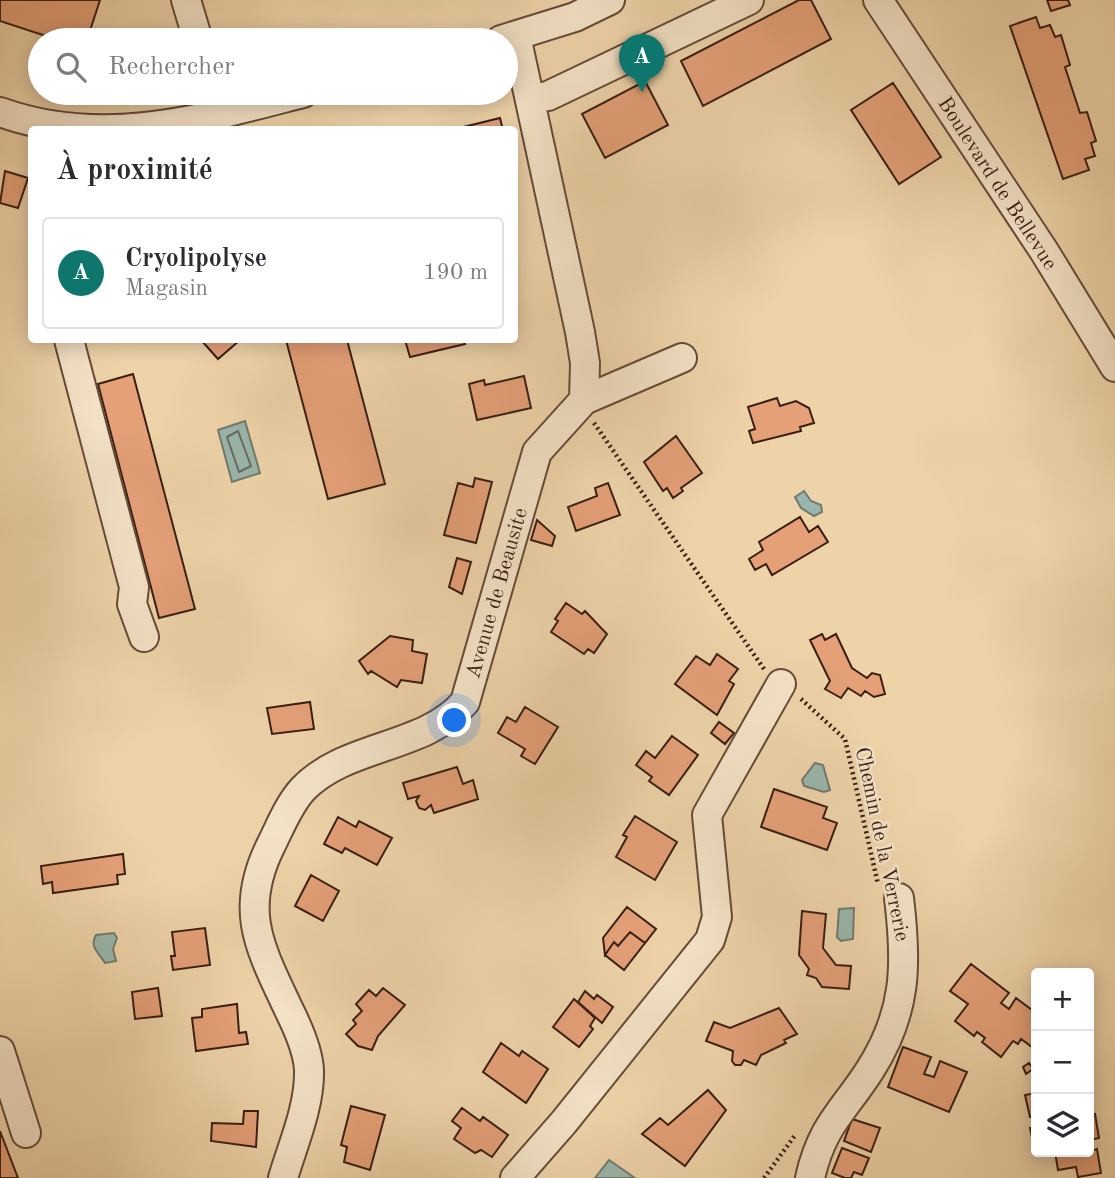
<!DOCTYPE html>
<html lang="fr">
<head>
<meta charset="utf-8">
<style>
  :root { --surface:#fff; --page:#f7f7f7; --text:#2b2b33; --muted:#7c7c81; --line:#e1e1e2; --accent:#0f766e }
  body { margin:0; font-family:"Old Standard TT",serif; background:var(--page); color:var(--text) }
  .controls { position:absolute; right:21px; bottom:21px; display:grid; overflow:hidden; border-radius:7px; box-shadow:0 4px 18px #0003 }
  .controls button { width:63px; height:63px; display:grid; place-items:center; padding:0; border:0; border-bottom:2px solid var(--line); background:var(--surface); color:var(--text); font:35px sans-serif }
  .you { position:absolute; left:455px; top:721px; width:24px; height:24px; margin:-18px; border:5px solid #fff; border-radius:50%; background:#1a73e8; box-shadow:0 0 0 10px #1a73e833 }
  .badge { display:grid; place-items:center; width:46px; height:46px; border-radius:50%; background:var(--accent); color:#fff; font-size:23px; font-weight:700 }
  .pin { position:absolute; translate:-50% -58px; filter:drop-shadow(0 2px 4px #0008) }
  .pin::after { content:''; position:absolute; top:37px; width:24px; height:21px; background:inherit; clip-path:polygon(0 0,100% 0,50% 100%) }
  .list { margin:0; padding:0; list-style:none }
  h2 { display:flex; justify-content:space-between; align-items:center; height:91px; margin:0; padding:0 28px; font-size:30px }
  h2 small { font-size:23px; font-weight:400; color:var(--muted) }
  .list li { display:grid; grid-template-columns:46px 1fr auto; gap:21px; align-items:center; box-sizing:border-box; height:112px; margin:0 14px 14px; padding:0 14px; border:2px solid var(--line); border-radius:7px }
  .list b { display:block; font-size:26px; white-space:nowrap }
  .list p { margin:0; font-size:23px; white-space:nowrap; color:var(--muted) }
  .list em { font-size:23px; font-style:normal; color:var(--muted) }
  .icon { flex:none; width:38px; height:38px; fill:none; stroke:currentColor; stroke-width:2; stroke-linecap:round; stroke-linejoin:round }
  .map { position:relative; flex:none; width:1115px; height:1178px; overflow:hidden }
  .search { position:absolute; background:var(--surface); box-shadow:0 4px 18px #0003; left:28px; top:28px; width:490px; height:77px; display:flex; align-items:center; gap:18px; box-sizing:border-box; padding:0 24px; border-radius:38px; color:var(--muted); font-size:26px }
  .panel { position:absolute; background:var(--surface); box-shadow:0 4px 18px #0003; left:28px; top:126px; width:490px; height:217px; border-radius:7px }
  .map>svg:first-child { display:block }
</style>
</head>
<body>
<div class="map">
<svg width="1115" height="1178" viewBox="0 0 1115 1178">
  <rect width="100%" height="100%" fill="#eed3a9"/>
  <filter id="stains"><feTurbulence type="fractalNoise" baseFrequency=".00286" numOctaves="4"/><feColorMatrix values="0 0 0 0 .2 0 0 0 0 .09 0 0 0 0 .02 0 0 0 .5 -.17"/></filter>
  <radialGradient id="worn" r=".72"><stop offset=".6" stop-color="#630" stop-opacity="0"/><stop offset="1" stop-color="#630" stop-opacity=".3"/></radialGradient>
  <path fill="#99b7ac" stroke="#727a6f" stroke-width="2" d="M245,421L260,473L232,482L218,430Z
    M804,491L811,501L821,505L822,512L814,516L801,508L795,497Z
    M815,763L823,765L830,790L824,792L804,786L802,780Z
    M854,908L853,939L841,941L837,937L839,909Z
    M114,933L117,938L113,949L116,961L105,963C99,953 89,947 96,935Z
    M609,1160L635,1178H595Z"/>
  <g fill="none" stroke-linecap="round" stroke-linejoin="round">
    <path stroke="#686a60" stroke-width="2" d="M238,431L251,466L239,472L227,437Z"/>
  </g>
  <path fill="#e5a078" stroke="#381e14" stroke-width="2" d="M0,0H100L87,40H58L0,21Z
    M799,0H811L831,39L703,106L681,61Z
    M1047,0H1068L1070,5L1051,11Z
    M1036,17L1040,28L1050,25L1055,37L1061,35L1070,65L1065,67L1080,113L1087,112L1096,141L1091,143L1095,156L1085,159L1089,170L1063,179L1010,26Z
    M645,81L668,125L605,158L582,114Z
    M893,83L941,157L899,184L851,110Z
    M500,118L503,130H451Z
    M5,171L28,178L18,208L0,203Z
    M201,340H240L218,359Z
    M286,340H347L385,484L328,499Z
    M405,340H463L465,344L410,357Z
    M133,374L195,609L159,618L98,384Z
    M524,376L531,408L477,420L469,384L484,380L485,385Z
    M777,398L780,406L796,401L809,408L814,423L800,427L801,431L753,443L749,431L755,429L748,407Z
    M676,436L702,473L681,488L683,491L673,498L667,488L663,491L644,462Z
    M475,478L492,482L476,543L444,535L458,483L473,487Z
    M608,483L620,515L576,531L568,507L597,496L595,488Z
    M800,517L809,532L818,526L828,542L772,575L766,564L755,570L749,559L763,550L759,542Z
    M537,520L555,536L552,546L531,540Z
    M457,558L471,562L462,594L449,587Z
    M566,603L582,614L585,611L607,634L594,653L588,649L584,654L551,632L558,621L555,619Z
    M822,634L825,640L836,634L852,668L867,678L872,673L880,675L885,694L874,697L865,691L861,696L848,688L841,698L825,689L830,681L810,640Z
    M390,636L413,640L412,651L427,654L422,683L401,680L397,687L371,671L368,674L359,661Z
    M717,654L738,669L729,681L734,684L717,715L675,684L696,656L710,665Z
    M310,702L314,729L272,734L267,708Z
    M525,707L558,727L535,764L521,756L525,749L498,733L507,717L516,722Z
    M719,722L734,733L725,744L711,733Z
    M672,736L698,755L669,795L649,781L652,777L636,765L646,751L655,758Z
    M457,767L463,784L473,780L478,799L434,813L431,805L425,810L419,808L416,801L419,796L408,799L403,783Z
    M774,789L827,807L823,818L837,823L827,850L761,827Z
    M635,816L677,842L655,880L616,857L627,837L623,835Z
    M338,817L356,827L359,821L392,838L377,865L345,848L342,853L324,844Z
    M123,854L125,874L117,875L118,884L53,893L52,882L43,884L41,866Z
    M311,875L339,891L323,921L295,906Z
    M627,907L656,929L645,943L630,932L618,946L614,942L605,955L603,938Z
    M802,911L826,914L823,948L836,965L851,966L849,989L822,987L816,978L807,975L809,969L799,955Z
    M205,928L210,965L173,970L171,956H175L172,932Z
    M630,932L645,943L624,970L605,955L614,942L618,946Z
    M971,964L1009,993L1001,1003L1009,1009L1016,998L1036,1013V1050L1021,1039L1018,1044L1013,1041L1001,1057L982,1042L985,1038L977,1032L974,1036L955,1021L968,1004L950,991Z
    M158,988L162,1016L135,1019L132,992Z
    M383,988L405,1005L378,1036L372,1050L358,1046L346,1034L356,1024L353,1020L362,1011L356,1004L369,990L376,996Z
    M585,991L594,999L597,995L613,1007L602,1023L578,1002Z
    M574,999L595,1018L590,1026L593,1029L579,1047L553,1027Z
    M237,1004L239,1033L246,1032L248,1044L196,1051L192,1018L202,1017V1009Z
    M779,1008L797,1034L784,1040L786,1043L761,1055L756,1065L744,1060L741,1065H735L732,1061L733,1051L706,1041L714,1022L730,1028Z
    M501,1043L519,1056L522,1051L548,1069L526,1103L483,1072Z
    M903,1047L931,1057L924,1074L934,1077L940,1061L967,1072L949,1112L888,1087Z
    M1029,1063L1033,1069L1026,1074L1023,1067Z
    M708,1090L726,1110L685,1166L642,1134L660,1118L668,1125Z
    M1036,1093V1152H1035L1030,1128L1035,1127L1034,1117H1030L1025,1095Z
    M351,1106L385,1115L370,1170L344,1162L347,1147L341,1145Z
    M462,1108L480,1121L483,1117L508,1135L492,1157L481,1150L475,1153L454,1139L461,1128L452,1121Z
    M244,1111H258L256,1147L211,1141L212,1123L243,1124Z
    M1095,1114L1099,1138L1090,1140L1091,1151L1097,1149L1101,1173L1078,1177L1076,1167L1058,1170L1055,1152H1089V1115Z
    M852,1119L880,1128L871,1152L844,1141Z
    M0,1131L18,1178H0Z
    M842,1148L869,1158L862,1175L854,1172L851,1178H845L832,1173Z"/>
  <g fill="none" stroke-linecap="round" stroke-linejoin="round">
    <defs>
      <path id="minor" d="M186,0L198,40
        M878,0L1044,251L1115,367
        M501,40L575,17L610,0
        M531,99L548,96L749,0
        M0,112C103,149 202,119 303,93
        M69,340L134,587L132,604L144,637
        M584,400L682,358
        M0,1051L26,1133
        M283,1178C293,1144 310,1106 309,1070C308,1050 298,1028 289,1010C260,948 238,911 271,845C280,827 289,804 303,789C346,744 425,749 465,702L537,452L584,400L585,363L580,332L516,36
        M515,1178L564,1122L710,940L717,917L707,815L781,684
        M810,1178C822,1125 843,1112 870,1070C907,1012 907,964 899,898"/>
    </defs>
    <use href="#minor" stroke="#664b39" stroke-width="32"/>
    <path stroke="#381e14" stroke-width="4.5" stroke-dasharray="2 3.5" stroke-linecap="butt" d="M594,423L764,669
      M801,699L845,739L878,884
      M764,1178L796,1134"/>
    <use href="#minor" stroke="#f4e2c7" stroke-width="28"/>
  </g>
  <g text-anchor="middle" stroke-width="5" stroke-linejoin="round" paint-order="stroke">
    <g font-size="21" fill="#381e14" stroke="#f4e2c7">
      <text transform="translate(998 183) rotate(57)" y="7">Boulevard de Bellevue</text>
      <text transform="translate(496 593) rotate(-74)" y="7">Avenue de Beausite</text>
      <text transform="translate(883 844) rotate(78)" y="7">Chemin de la Verrerie</text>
    </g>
  </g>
  <rect width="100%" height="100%" filter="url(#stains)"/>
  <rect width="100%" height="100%" fill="url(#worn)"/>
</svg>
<div class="controls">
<button>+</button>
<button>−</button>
<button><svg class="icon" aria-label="layers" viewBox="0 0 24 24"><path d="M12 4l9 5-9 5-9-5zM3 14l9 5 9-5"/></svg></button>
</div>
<div class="you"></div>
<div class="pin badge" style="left:642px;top:92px">A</div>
<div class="search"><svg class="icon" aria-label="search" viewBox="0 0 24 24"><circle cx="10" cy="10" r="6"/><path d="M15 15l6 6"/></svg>Rechercher</div>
<section class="panel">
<h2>À proximité<small></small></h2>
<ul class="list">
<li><span class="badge">A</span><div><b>Cryolipolyse</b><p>Magasin</p></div><em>190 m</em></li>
</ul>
</section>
</div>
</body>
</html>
